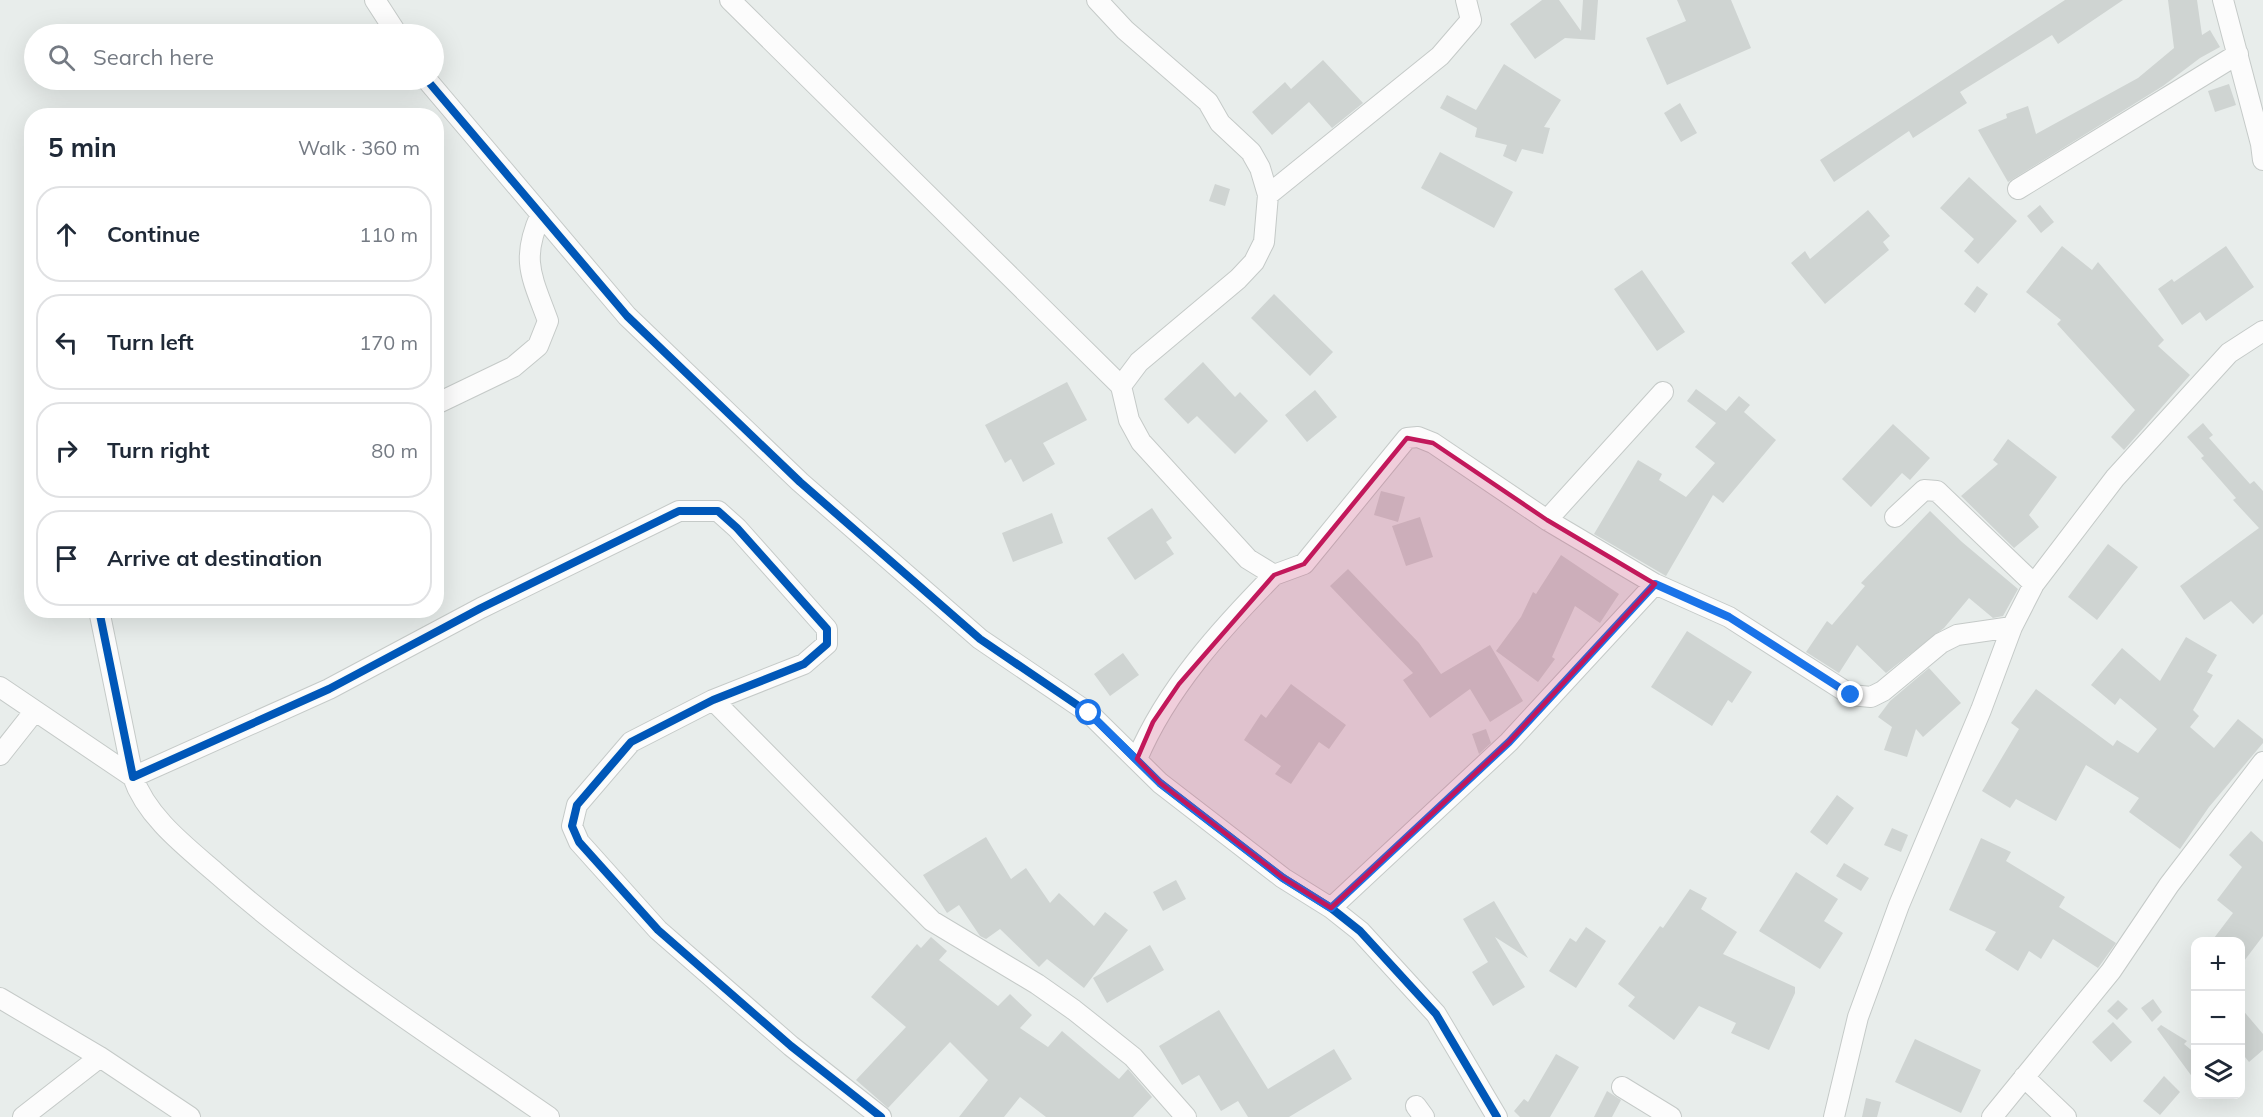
<!DOCTYPE html>
<html lang="en">
<head>
<meta charset="utf-8">
<style>
  :root { --surface:#fff; --page:#f6f6f7; --text:#1f2937; --muted:#747a83; --line:#e0e1e3 }
  body { margin:0; font-family:Mulish,sans-serif; background:var(--page); color:var(--text) }
  .controls { position:absolute; right:18px; bottom:18px; display:grid; overflow:hidden; border-radius:12px; box-shadow:0 6px 24px #0002 }
  .controls button { width:54px; height:54px; display:grid; place-items:center; padding:0; border:0; border-bottom:2px solid var(--line); background:var(--surface); color:var(--text); font:30px sans-serif }
  .stop { position:absolute; width:18px; height:18px; margin:-14px; border:4px solid #1a73e8; border-radius:50%; background:#fff }
  .stop.end { background:#1a73e8; border-color:#fff; box-shadow:0 2px 6px #0008 }
  .list { margin:0; padding:0; list-style:none }
  h2 { display:flex; justify-content:space-between; align-items:center; height:78px; margin:0; padding:0 24px; font-size:26px }
  h2 small { font-size:20px; font-weight:400; color:var(--muted) }
  .list li { display:grid; grid-template-columns:39px 1fr auto; gap:18px; align-items:center; box-sizing:border-box; height:96px; margin:0 12px 12px; padding:0 12px; border:2px solid var(--line); border-radius:24px }
  .list b { display:block; font-size:22px; white-space:nowrap }
  .list em { font-size:20px; font-style:normal; color:var(--muted) }
  .icon { flex:none; width:33px; height:33px; fill:none; stroke:currentColor; stroke-width:2; stroke-linecap:round; stroke-linejoin:round }
  .map { position:relative; flex:none; width:2263px; height:1117px; overflow:hidden }
  .search { position:absolute; background:var(--surface); box-shadow:0 6px 24px #0002; left:24px; top:24px; width:420px; height:66px; display:flex; align-items:center; gap:15px; box-sizing:border-box; padding:0 21px; border-radius:33px; color:var(--muted); font-size:22px }
  .panel { position:absolute; background:var(--surface); box-shadow:0 6px 24px #0002; left:24px; top:108px; width:420px; height:510px; border-radius:24px }
  .map>svg:first-child { display:block }
</style>
</head>
<body>
<div class="map">
<svg width="2263" height="1117" viewBox="0 0 2263 1117">
  <rect width="100%" height="100%" fill="#e8edeb"/>
  <path fill="#cfd4d2" d="M1542,0H1559L1581,31L1583,0H1598L1595,40L1565,38L1535,59L1510,24Z
    M1677,0H1731L1751,48L1667,85L1646,38L1686,21Z
    M2065,0H2123L2058,44L2052,35L1960,92L1967,103L1913,138L1909,131L1834,182L1820,160Z
    M2168,0H2197L2202,35L2210,30L2220,47L2200,58L2163,86L2008,182L1978,130L2007,118L2006,114L2028,106L2036,134L2138,78L2174,48Z
    M1323,60L1363,103L1332,128L1309,102L1272,135L1252,112L1285,82L1291,89Z
    M1504,64L1561,100L1544,127L1550,128L1543,154L1522,149L1516,162L1503,156L1507,145L1475,137L1477,128L1440,108L1447,95L1476,110Z
    M2229,84L2236,105L2215,112L2208,91Z
    M1680,103L1697,133L1681,142L1664,113Z
    M1440,152L1513,192L1494,228L1421,188Z
    M1969,177L2017,221L1978,264L1964,251L1974,239L1940,208Z
    M1215,184L1230,189L1225,206L1209,201Z
    M2040,205L2054,222L2041,233L2027,216Z
    M1868,210L1890,236L1883,242L1889,250L1825,304L1791,263L1805,251L1810,259Z
    M2062,246L2092,270L2098,262L2164,340L2158,346L2190,375L2124,450L2111,437L2135,410L2057,324L2061,320L2026,292Z
    M2226,246L2254,287L2206,321L2200,312L2182,325L2158,289L2172,279L2174,282Z
    M1642,270L1685,332L1657,351L1614,289Z
    M1977,286L1988,294L1975,313L1964,304Z
    M1274,294L1333,352L1310,376L1251,318Z
    M1203,362L1235,397L1240,392L1268,421L1235,454L1197,416L1188,424L1164,399Z
    M1067,382L1087,420L1043,443L1055,464L1023,482L1011,459L1005,463L985,425Z
    M1696,389L1726,411L1739,396L1750,405L1744,412L1776,440L1723,503L1713,495L1666,576L1594,534L1638,460L1662,474L1659,480L1686,497L1715,463L1695,447L1716,423L1687,401Z
    M1315,390L1337,417L1307,442L1285,415Z
    M2203,423L2213,435L2209,438L2250,484L2254,481L2263,491V614L2253,624L2231,601L2204,620L2180,586L2259,528L2233,500L2236,498L2201,458L2204,456L2187,437Z
    M1893,424L1930,458L1910,480L1902,473L1871,507L1842,479Z
    M2008,439L2057,477L2029,515L2039,527L2014,548L1961,496L1998,464L1993,460Z
    M1381,491L1405,497L1398,522L1374,515Z
    M1152,508L1172,538L1166,542L1174,554L1135,580L1107,538Z
    M1930,511L1962,542L2018,589L2003,616L1993,618L1969,598L1944,628L1886,673L1857,645L1839,673L1806,652L1827,621L1832,625L1865,586L1861,583Z
    M1052,513L1063,543L1013,562L1002,533Z
    M1420,517L1433,557L1406,566L1392,526Z
    M2108,544L2138,567L2097,620L2068,597Z
    M1561,555L1619,594L1600,623L1575,606L1552,657L1555,659L1538,682L1496,651L1521,617L1533,592L1536,594Z
    M1348,569L1419,643L1441,674L1490,645L1523,701L1490,722L1470,689L1430,718L1403,680L1413,673L1330,586Z
    M1687,631L1752,672L1732,703L1728,700L1712,726L1651,687Z
    M2186,637L2217,655L2207,672L2213,675L2193,710L2199,716L2190,727L2214,748L2238,719L2263,739V743L2209,807L2180,849L2129,812L2139,798L2086,765L2056,821L2016,799L2010,808L1982,791L2019,729L2011,723L2036,689L2113,746L2117,740L2138,753L2157,729L2120,698L2115,705L2091,685L2122,648L2160,681Z
    M1123,653L1139,675L1110,696L1094,674Z
    M1929,668L1961,703L1923,737L1916,729L1907,757L1884,750L1892,727L1878,717L1890,701Z
    M1291,684L1346,725L1329,749L1319,742L1291,784L1275,774L1281,766L1244,740L1261,714L1266,718Z
    M1486,729L1491,743L1479,754L1472,734Z
    M1837,795L1854,808L1827,845L1810,832Z
    M1892,828L1908,835L1901,852L1884,845Z
    M2251,831L2263,842V936L2241,965V942H2211L2233,913L2217,900L2242,867L2229,855Z
    M986,837L1011,879L1026,868L1050,903L1059,893L1094,926L1105,912L1128,930L1084,988L1047,959L1039,967L1000,929L986,939L980,936L959,905L947,913L923,875Z
    M1981,838L2011,852L2006,861L2065,897L2059,907L2116,943L2098,968L2053,939L2041,959L2029,951L2018,971L1985,950L1996,932L1949,910Z
    M1844,863L1869,878L1861,891L1836,876Z
    M1796,872L1838,899L1824,921L1843,933L1820,969L1759,931Z
    M1176,880L1186,899L1163,911L1153,892Z
    M1690,889L1707,898L1701,909L1737,932L1723,954L1795,987V993L1769,1050L1731,1033L1736,1023L1699,1006L1674,1040L1628,1006L1635,997L1618,984L1660,926L1663,928Z
    M1494,901L1528,958L1495,937L1525,987L1493,1006L1472,972L1488,962L1463,919Z
    M1586,927L1606,941L1576,988L1549,971L1570,938L1576,942Z
    M931,937L947,951L939,960L998,1006L1010,994L1032,1015L1020,1028L1048,1047L1062,1031L1119,1079L1128,1069L1152,1097L1133,1117H1046L1020,1097L1004,1117H959L988,1080L950,1042L888,1108L856,1080L906,1027L871,997L917,944L921,948Z
    M1150,945L1164,970L1107,1003L1093,978Z
    M2153,999L2162,1012L2152,1022L2141,1008Z
    M2118,1000L2128,1009L2117,1020L2107,1011Z
    M2241,1008L2263,1034V1050L2249,1062L2241,1052Z
    M1219,1010L1268,1089L1334,1049L1352,1079L1289,1117H1248L1238,1101L1221,1111L1199,1075L1182,1085L1159,1046Z
    M2113,1022L2132,1042L2111,1062L2092,1042Z
    M2161,1025L2187,1041L2184,1044L2196,1054V1082L2157,1029Z
    M1915,1039L1981,1070L1961,1113L1895,1082Z
    M1556,1054L1579,1067L1550,1117H1520L1514,1111L1524,1099L1528,1102Z
    M2164,1076L2180,1092L2160,1115L2143,1101Z
    M1607,1091L1621,1100L1612,1117H1594Z
    M1866,1098L1881,1102L1877,1117H1862Z"/>
  <g fill="none" stroke-linecap="round" stroke-linejoin="round">
    <defs>
      <path id="minor" d="M375,0L397,34
        M730,0L1121,386
        M1097,0L1125,30L1208,102L1220,123L1251,152L1260,168L1268,195L1264,242L1254,262L1238,279L1139,362L1121,386L1129,420L1141,442L1248,559L1274,575C1221,629 1167,688 1137,759
        M2223,0L2261,144L2263,160
        M427,80L627,316L800,482L980,639L1089,713L1160,783L1283,878L1331,908L1360,931L1436,1014L1497,1117
        M2018,189L2238,54
        M1268,195L1440,56L1471,20L1466,0
        M436,404L513,367L538,346L548,321C532,277 520,260 541,214
        M1895,517L1924,490L1937,491L2034,584
        M1547,520L1663,392
        M1274,575L1304,564L1407,438L1418,437L1433,443L1547,520L1655,584L1729,617L1851,695L1871,697L1883,691L1941,643L1957,635L2012,627
        M99,610L133,777L329,689L481,608L679,511H718L737,528L827,629V644L804,664L713,700L631,742L577,805L572,826L579,842L658,930L791,1046L881,1117
        M0,687L133,777C146,816 185,846 215,872C319,964 435,1038 549,1117
        M713,700L932,921L1037,984L1074,1010L1133,1057L1186,1117
        M0,755L34,712
        M1331,908L1509,742L1655,584
        M0,998L100,1057L190,1117
        M2024,1077L2066,1117
        M1622,1087L1671,1117
        M1416,1106L1424,1117
        M23,1117L100,1057
        M1834,1117L1858,1017L1899,905L1981,710L2012,627L2034,584L2115,478L2229,353L2263,331
        M1992,1117L2111,971L2169,885L2263,762"/>
    </defs>
    <use href="#minor" stroke="#c5cac8" stroke-width="22"/>
    <use href="#minor" stroke="#fcfcfc" stroke-width="20"/>
    <defs>
      <path id="cycleway" d="M427,80L627,316L800,482L980,639L1089,713L1160,783L1283,878L1331,908L1360,931L1436,1014L1497,1117
        M99,610L133,777L329,689L481,608L679,511H718L737,528L827,629V644L804,664L713,700L631,742L577,805L572,826L579,842L658,930L791,1046L881,1117"/>
    </defs>
    <use href="#cycleway" stroke="#f7fbf9" stroke-width="11"/>
    <use href="#cycleway" stroke="#0057b8" stroke-width="8"/>
  </g>
  <g fill="none" stroke-linecap="round" stroke-linejoin="round">
    <path stroke="#1a73e8" stroke-width="8" d="M1089,713L1160,783L1283,878L1331,908L1509,742L1655,584L1729,617L1851,695"/>
  </g>
  <path fill="#c2185b" fill-opacity="0.2" stroke="#c2185b" stroke-width="4.5" stroke-linejoin="round" d="M1407,438L1433,443L1547,520L1655,584L1509,742L1331,908L1283,878L1160,783L1137,759L1153,722L1179,684L1274,575L1304,564Z"/>
</svg>
<div class="controls">
<button>+</button>
<button>−</button>
<button><svg class="icon" aria-label="layers" viewBox="0 0 24 24"><path d="M12 4l9 5-9 5-9-5zM3 14l9 5 9-5"/></svg></button>
</div>
<div class="stop" style="left:1089px;top:713px"></div>
<div class="stop end" style="left:1851px;top:695px"></div>
<div class="search"><svg class="icon" aria-label="search" viewBox="0 0 24 24"><circle cx="10" cy="10" r="6"/><path d="M15 15l6 6"/></svg>Search here</div>
<section class="panel">
<h2>5 min<small>Walk · 360 m</small></h2>
<ul class="list">
<li><svg class="icon" aria-label="ahead" viewBox="0 0 24 24"><path d="M12 20V5M6 11l6-6 6 6"/></svg><div><b>Continue</b></div><em>110 m</em></li>
<li><svg class="icon" aria-label="left" viewBox="0 0 24 24"><path d="M17 20v-9H6M10 6l-5 5 5 5"/></svg><div><b>Turn left</b></div><em>170 m</em></li>
<li><svg class="icon" aria-label="right" viewBox="0 0 24 24"><path d="M7 20v-9h11M14 6l5 5-5 5"/></svg><div><b>Turn right</b></div><em>80 m</em></li>
<li><svg class="icon" aria-label="arrive" viewBox="0 0 24 24"><path d="M6 21V4h12l-3 4 3 4H6"/></svg><div><b>Arrive at destination</b></div></li>
</ul>
</section>
</div>
</body>
</html>
